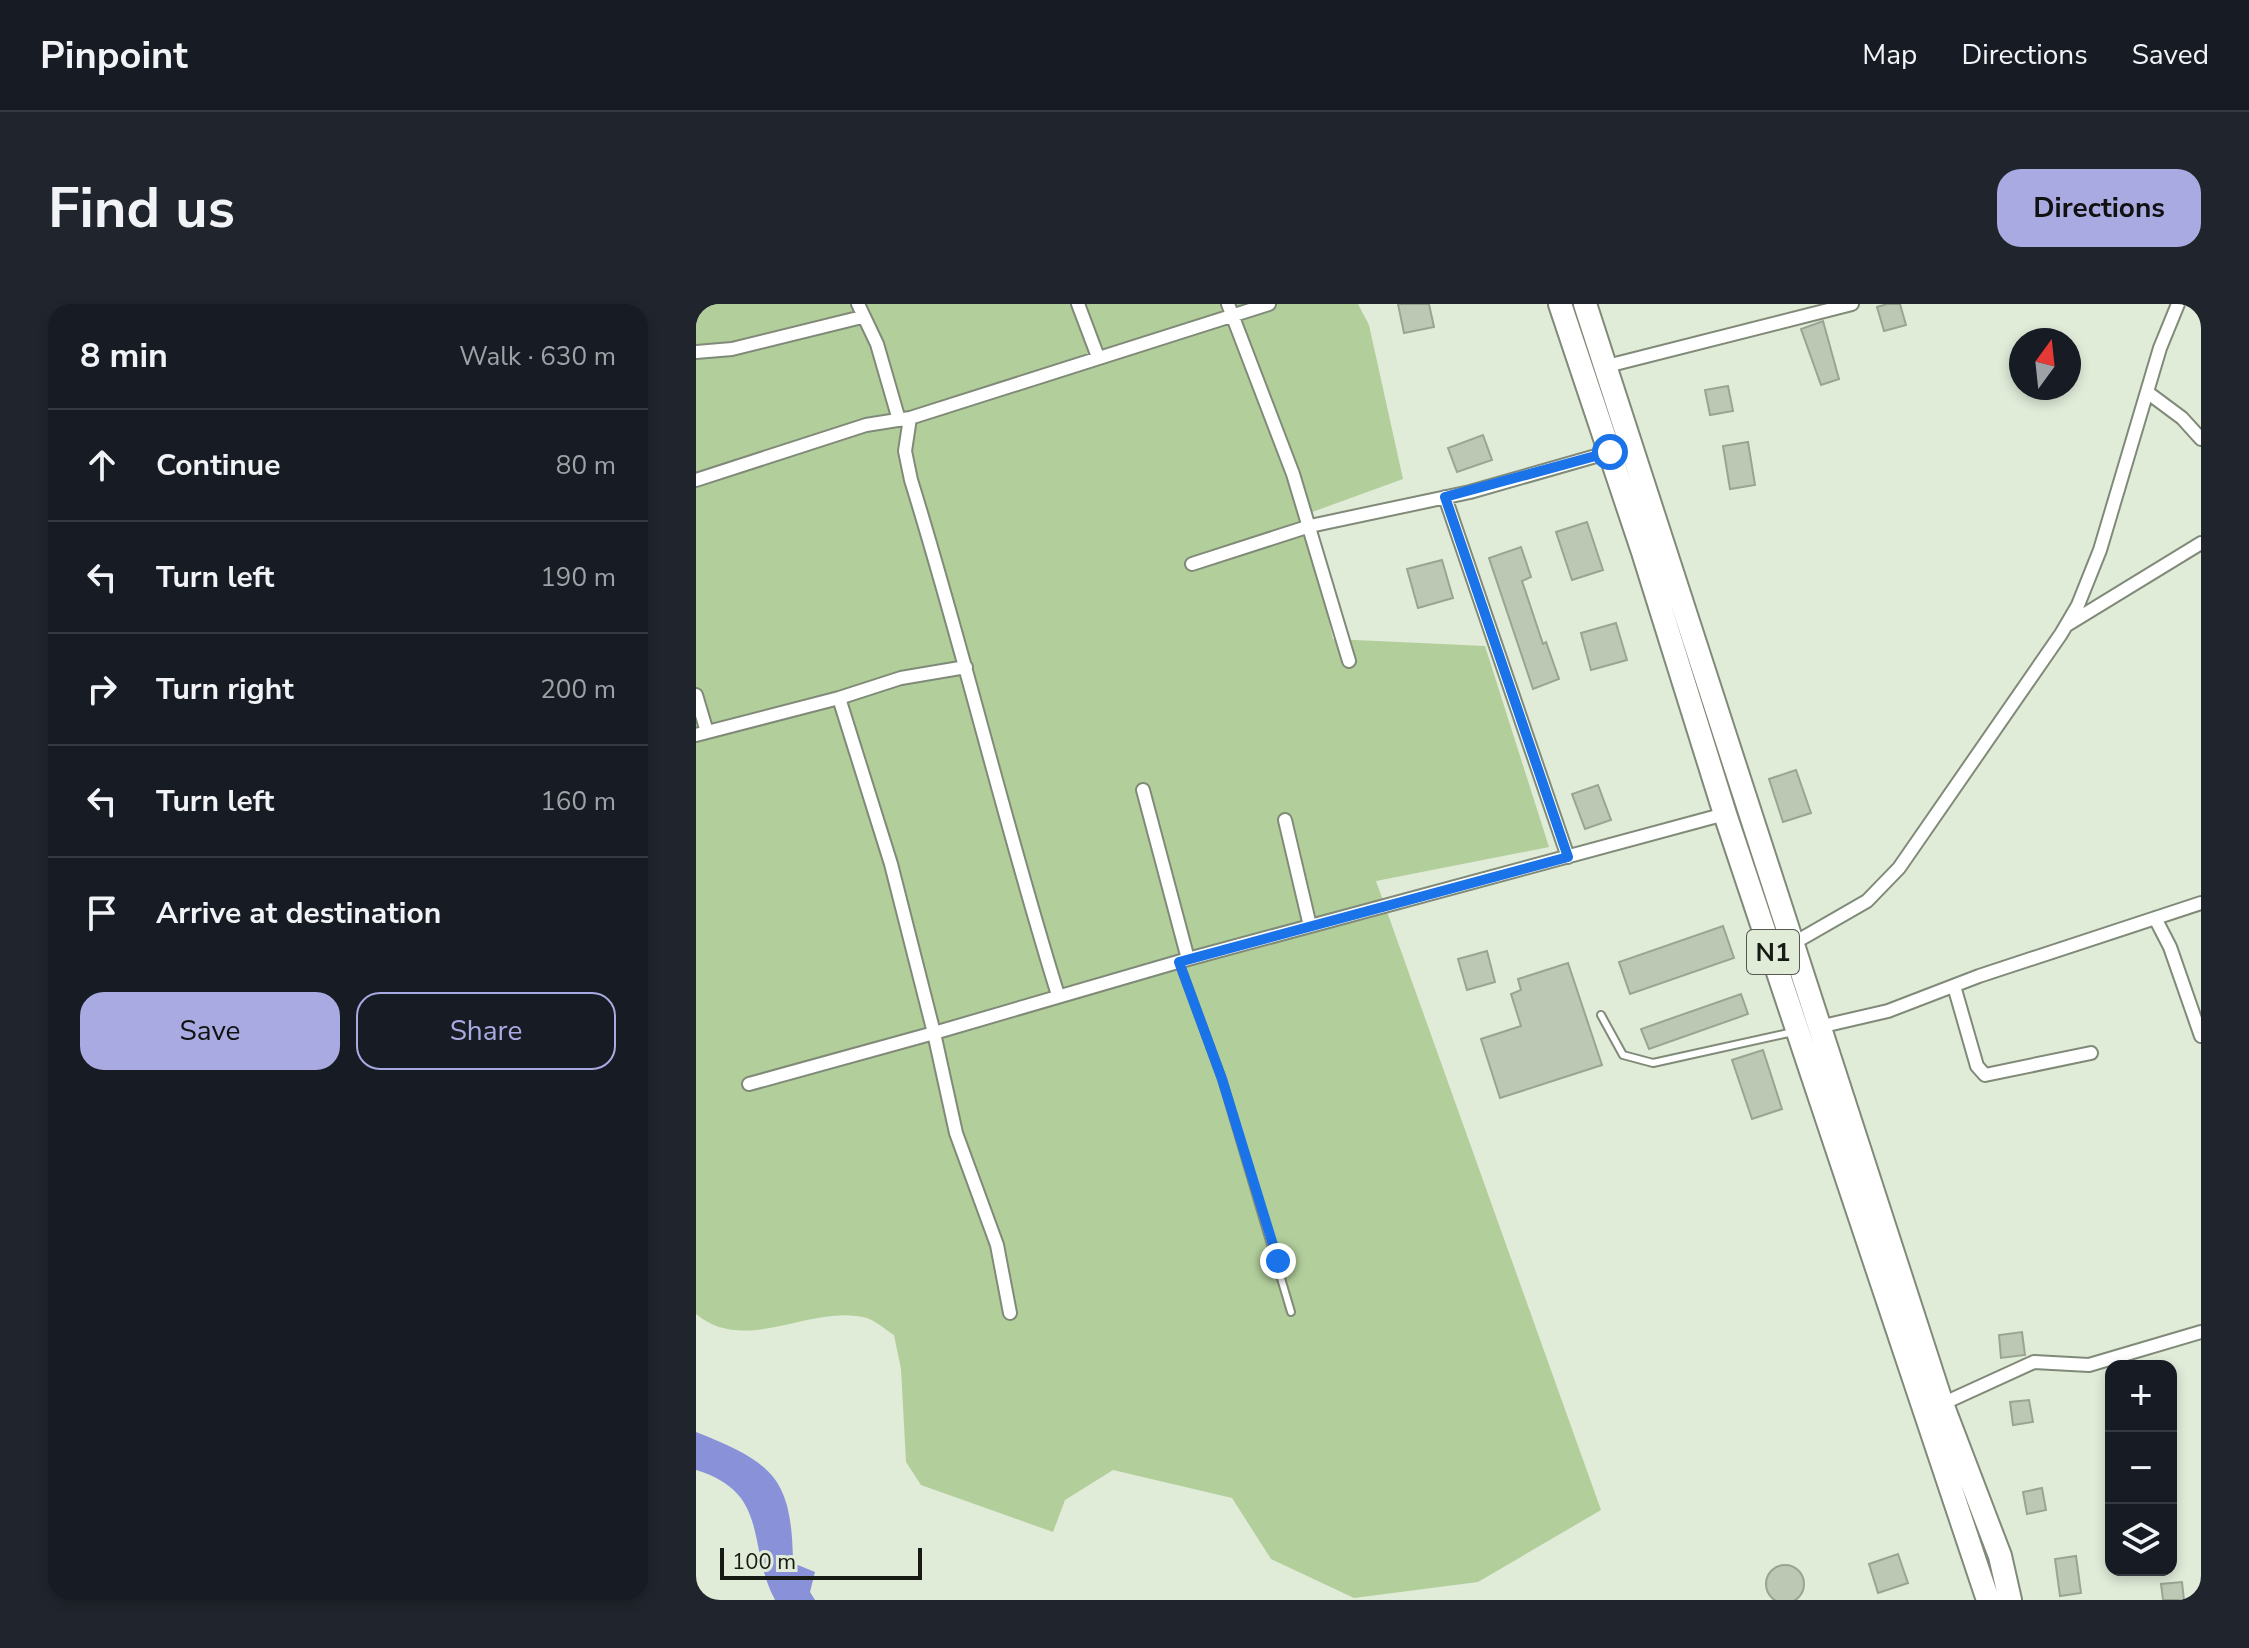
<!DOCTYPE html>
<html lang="en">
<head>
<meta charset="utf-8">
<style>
  :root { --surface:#171b24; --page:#20242c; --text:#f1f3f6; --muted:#9ea1a6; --line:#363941; --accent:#a9aae1 }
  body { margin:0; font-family:"Nunito Sans",sans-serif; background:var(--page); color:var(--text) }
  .controls { position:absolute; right:24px; bottom:24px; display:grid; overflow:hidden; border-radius:16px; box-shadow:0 4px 12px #0003 }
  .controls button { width:72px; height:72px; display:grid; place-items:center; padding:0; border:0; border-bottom:2px solid var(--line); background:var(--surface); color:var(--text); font:40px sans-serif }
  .compass { position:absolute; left:1313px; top:24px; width:72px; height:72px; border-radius:50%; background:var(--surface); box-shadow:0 4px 12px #0003; rotate:15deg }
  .scale { position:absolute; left:24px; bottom:20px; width:202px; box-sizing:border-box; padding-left:8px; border:4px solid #171b14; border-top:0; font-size:22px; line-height:28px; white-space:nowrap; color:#171b14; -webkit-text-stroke:6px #e0ebd8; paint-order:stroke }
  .stop { position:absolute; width:24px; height:24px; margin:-18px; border:6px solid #1a73e8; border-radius:50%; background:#fff }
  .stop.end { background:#1a73e8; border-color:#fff; box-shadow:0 2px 8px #0008 }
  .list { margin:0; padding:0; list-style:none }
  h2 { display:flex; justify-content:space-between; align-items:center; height:104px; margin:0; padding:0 32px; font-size:34px }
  h2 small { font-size:26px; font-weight:400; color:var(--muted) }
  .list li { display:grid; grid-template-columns:52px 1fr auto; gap:24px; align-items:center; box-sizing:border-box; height:112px; padding:0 32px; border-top:2px solid var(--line) }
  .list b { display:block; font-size:30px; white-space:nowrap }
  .list em { font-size:26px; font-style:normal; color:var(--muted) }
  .actions { display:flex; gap:16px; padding:24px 32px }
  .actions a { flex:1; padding:18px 0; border:2px solid var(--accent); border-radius:24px; text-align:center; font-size:28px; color:var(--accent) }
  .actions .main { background:var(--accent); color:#111 }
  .icon { flex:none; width:44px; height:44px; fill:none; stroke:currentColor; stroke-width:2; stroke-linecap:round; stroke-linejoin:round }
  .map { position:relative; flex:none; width:1505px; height:1296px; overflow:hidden; border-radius:24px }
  header { display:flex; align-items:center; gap:48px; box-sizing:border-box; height:112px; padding:0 40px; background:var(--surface); border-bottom:2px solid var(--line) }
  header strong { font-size:38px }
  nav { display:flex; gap:44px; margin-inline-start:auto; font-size:28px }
  .intro { display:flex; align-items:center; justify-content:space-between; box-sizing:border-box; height:192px; padding:0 48px }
  h1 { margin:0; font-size:56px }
  .button { padding:20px 36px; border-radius:24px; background:var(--accent); color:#111; font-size:28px; font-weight:700 }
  main { display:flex; gap:48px; padding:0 48px }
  aside { flex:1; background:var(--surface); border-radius:24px; box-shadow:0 4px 12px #0003 }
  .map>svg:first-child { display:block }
</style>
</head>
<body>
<header>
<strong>Pinpoint</strong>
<nav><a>Map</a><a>Directions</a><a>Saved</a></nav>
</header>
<div class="intro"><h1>Find us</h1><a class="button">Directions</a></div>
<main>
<aside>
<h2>8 min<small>Walk · 630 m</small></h2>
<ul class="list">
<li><svg class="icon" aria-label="ahead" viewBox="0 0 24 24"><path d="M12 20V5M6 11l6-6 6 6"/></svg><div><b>Continue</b></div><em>80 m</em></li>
<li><svg class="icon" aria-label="left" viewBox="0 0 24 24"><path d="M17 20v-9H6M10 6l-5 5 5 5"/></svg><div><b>Turn left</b></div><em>190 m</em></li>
<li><svg class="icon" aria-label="right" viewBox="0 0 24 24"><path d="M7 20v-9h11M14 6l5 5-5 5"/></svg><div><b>Turn right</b></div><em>200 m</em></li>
<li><svg class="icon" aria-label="left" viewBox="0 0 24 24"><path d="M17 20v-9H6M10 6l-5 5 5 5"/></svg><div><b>Turn left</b></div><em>160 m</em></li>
<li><svg class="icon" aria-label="arrive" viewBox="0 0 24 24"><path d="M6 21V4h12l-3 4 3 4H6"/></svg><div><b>Arrive at destination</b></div></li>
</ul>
<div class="actions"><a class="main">Save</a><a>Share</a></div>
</aside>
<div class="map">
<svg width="1505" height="1296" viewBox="0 0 1505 1296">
  <rect width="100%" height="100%" fill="#e0ebd8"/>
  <path fill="#b2ce9b" d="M0,0H662L673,21L707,175L608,211L637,335L789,342L853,543L680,577L905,1206L782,1278L658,1294L575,1255L536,1194L417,1166L369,1196L357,1228L225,1181L210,1158L205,1065L198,1031C190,1026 180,1017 171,1014C115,999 50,1052 0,1010Z"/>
  <path fill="#8992d8" d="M0,1128C77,1159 96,1173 97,1259L119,1268L114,1288L119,1296H79C50,1241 75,1189 0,1166Z"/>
  <path fill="#bcc7b4" stroke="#9aa492" stroke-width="2" d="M702,0H733L738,23L708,29Z
    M1191,0H1204L1210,21L1188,27L1181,3Z
    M1127,17L1143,75L1125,81L1105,25Z
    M1032,82L1037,107L1014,111L1009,86Z
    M787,131L796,156L761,168L752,144Z
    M1052,138L1059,181L1034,185L1027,142Z
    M891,218L907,266L876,276L860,228Z
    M825,243L835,273L826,277L847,340L850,338L863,375L837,385L793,254Z
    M746,256L757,294L722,304L711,265Z
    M920,319L931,356L895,366L885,329Z
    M1100,466L1115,509L1087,518L1073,475Z
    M902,481L915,516L889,525L876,490Z
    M1027,622L1038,654L934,690L923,658Z
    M791,647L799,678L771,686L762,655Z
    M872,659L906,761L804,794L785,735L825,722L815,690L825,686L822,675Z
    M1045,690L1052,710L953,745L945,725Z
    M1067,746L1086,805L1056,815L1036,756Z
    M1326,1028L1329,1051L1305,1054L1303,1031Z
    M1333,1096L1337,1118L1317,1121L1314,1098Z
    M1346,1184L1350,1206L1331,1210L1327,1188Z
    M1202,1250L1212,1279L1182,1289L1173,1260Z
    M1380,1252L1385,1289L1364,1292L1359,1255Z
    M1070 1280a19 19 0 1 1 38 0a19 19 0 1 1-38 0Z
    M1486,1278L1488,1296H1467L1465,1280Z"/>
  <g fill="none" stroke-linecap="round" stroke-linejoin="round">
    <defs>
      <path id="lane" d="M483,658L526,775L595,1008
        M905,711L927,751L957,759L1097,728"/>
      <path id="street" d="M162,0L181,40L203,116
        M382,0L402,53
        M532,0L597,170L653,357
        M0,48L36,45L166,13
        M911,62L1156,0
        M1451,88L1486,114L1505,135
        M214,114L209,147L215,176C268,347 309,521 362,691
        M0,176L170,121L214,114L573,0
        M749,193L872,553
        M496,260L614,222L774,188L914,148
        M1371,321L1505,239
        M0,391L11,428
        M143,394L205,374L270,363
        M0,431L143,394L195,560L238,729L492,655L1029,510
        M447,486L492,655
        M589,516L614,622
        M1459,614L1474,643L1505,732
        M1077,651L1171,597L1203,564L1365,330L1382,301L1404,246L1464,44L1482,0
        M1258,682L1281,762L1289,771L1395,749
        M1123,723L1192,707L1283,672L1505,599
        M53,780L238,729L260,829L301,941L314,1009
        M1246,1100L1338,1058L1393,1061L1505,1028"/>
      <path id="highway" d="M864,0L947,248L1029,510L1292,1296
        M889,0L1246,1100L1304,1252L1314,1296"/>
    </defs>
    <use href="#lane" stroke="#808a78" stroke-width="10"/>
    <use href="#street" stroke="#808a78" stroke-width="16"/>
    <use href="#highway" stroke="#808a78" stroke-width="26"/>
    <use href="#lane" stroke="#fff" stroke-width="6"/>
    <use href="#street" stroke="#fff" stroke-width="12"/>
    <use href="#highway" stroke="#fff" stroke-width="22"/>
  </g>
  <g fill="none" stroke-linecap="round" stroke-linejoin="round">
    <path stroke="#1a73e8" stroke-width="10" d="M582,957L526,775L483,658L872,553L749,193L914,148"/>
  </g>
  <g text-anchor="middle" stroke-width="6" stroke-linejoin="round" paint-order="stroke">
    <rect fill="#e0ebd8" stroke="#53594f" stroke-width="2" x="1051" y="626" width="52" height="44" rx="6"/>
    <g font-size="26" font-weight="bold" fill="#171b14">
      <text x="1077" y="657">N1</text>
    </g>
  </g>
</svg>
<div class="controls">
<button>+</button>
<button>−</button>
<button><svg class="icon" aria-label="layers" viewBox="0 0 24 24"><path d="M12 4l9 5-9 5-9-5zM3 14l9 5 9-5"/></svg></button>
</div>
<svg class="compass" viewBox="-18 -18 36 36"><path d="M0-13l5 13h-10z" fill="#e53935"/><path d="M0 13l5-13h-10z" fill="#9ea1a6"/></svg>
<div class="scale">100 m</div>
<div class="stop" style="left:914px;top:148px"></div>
<div class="stop end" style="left:582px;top:957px"></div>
</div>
</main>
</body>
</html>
